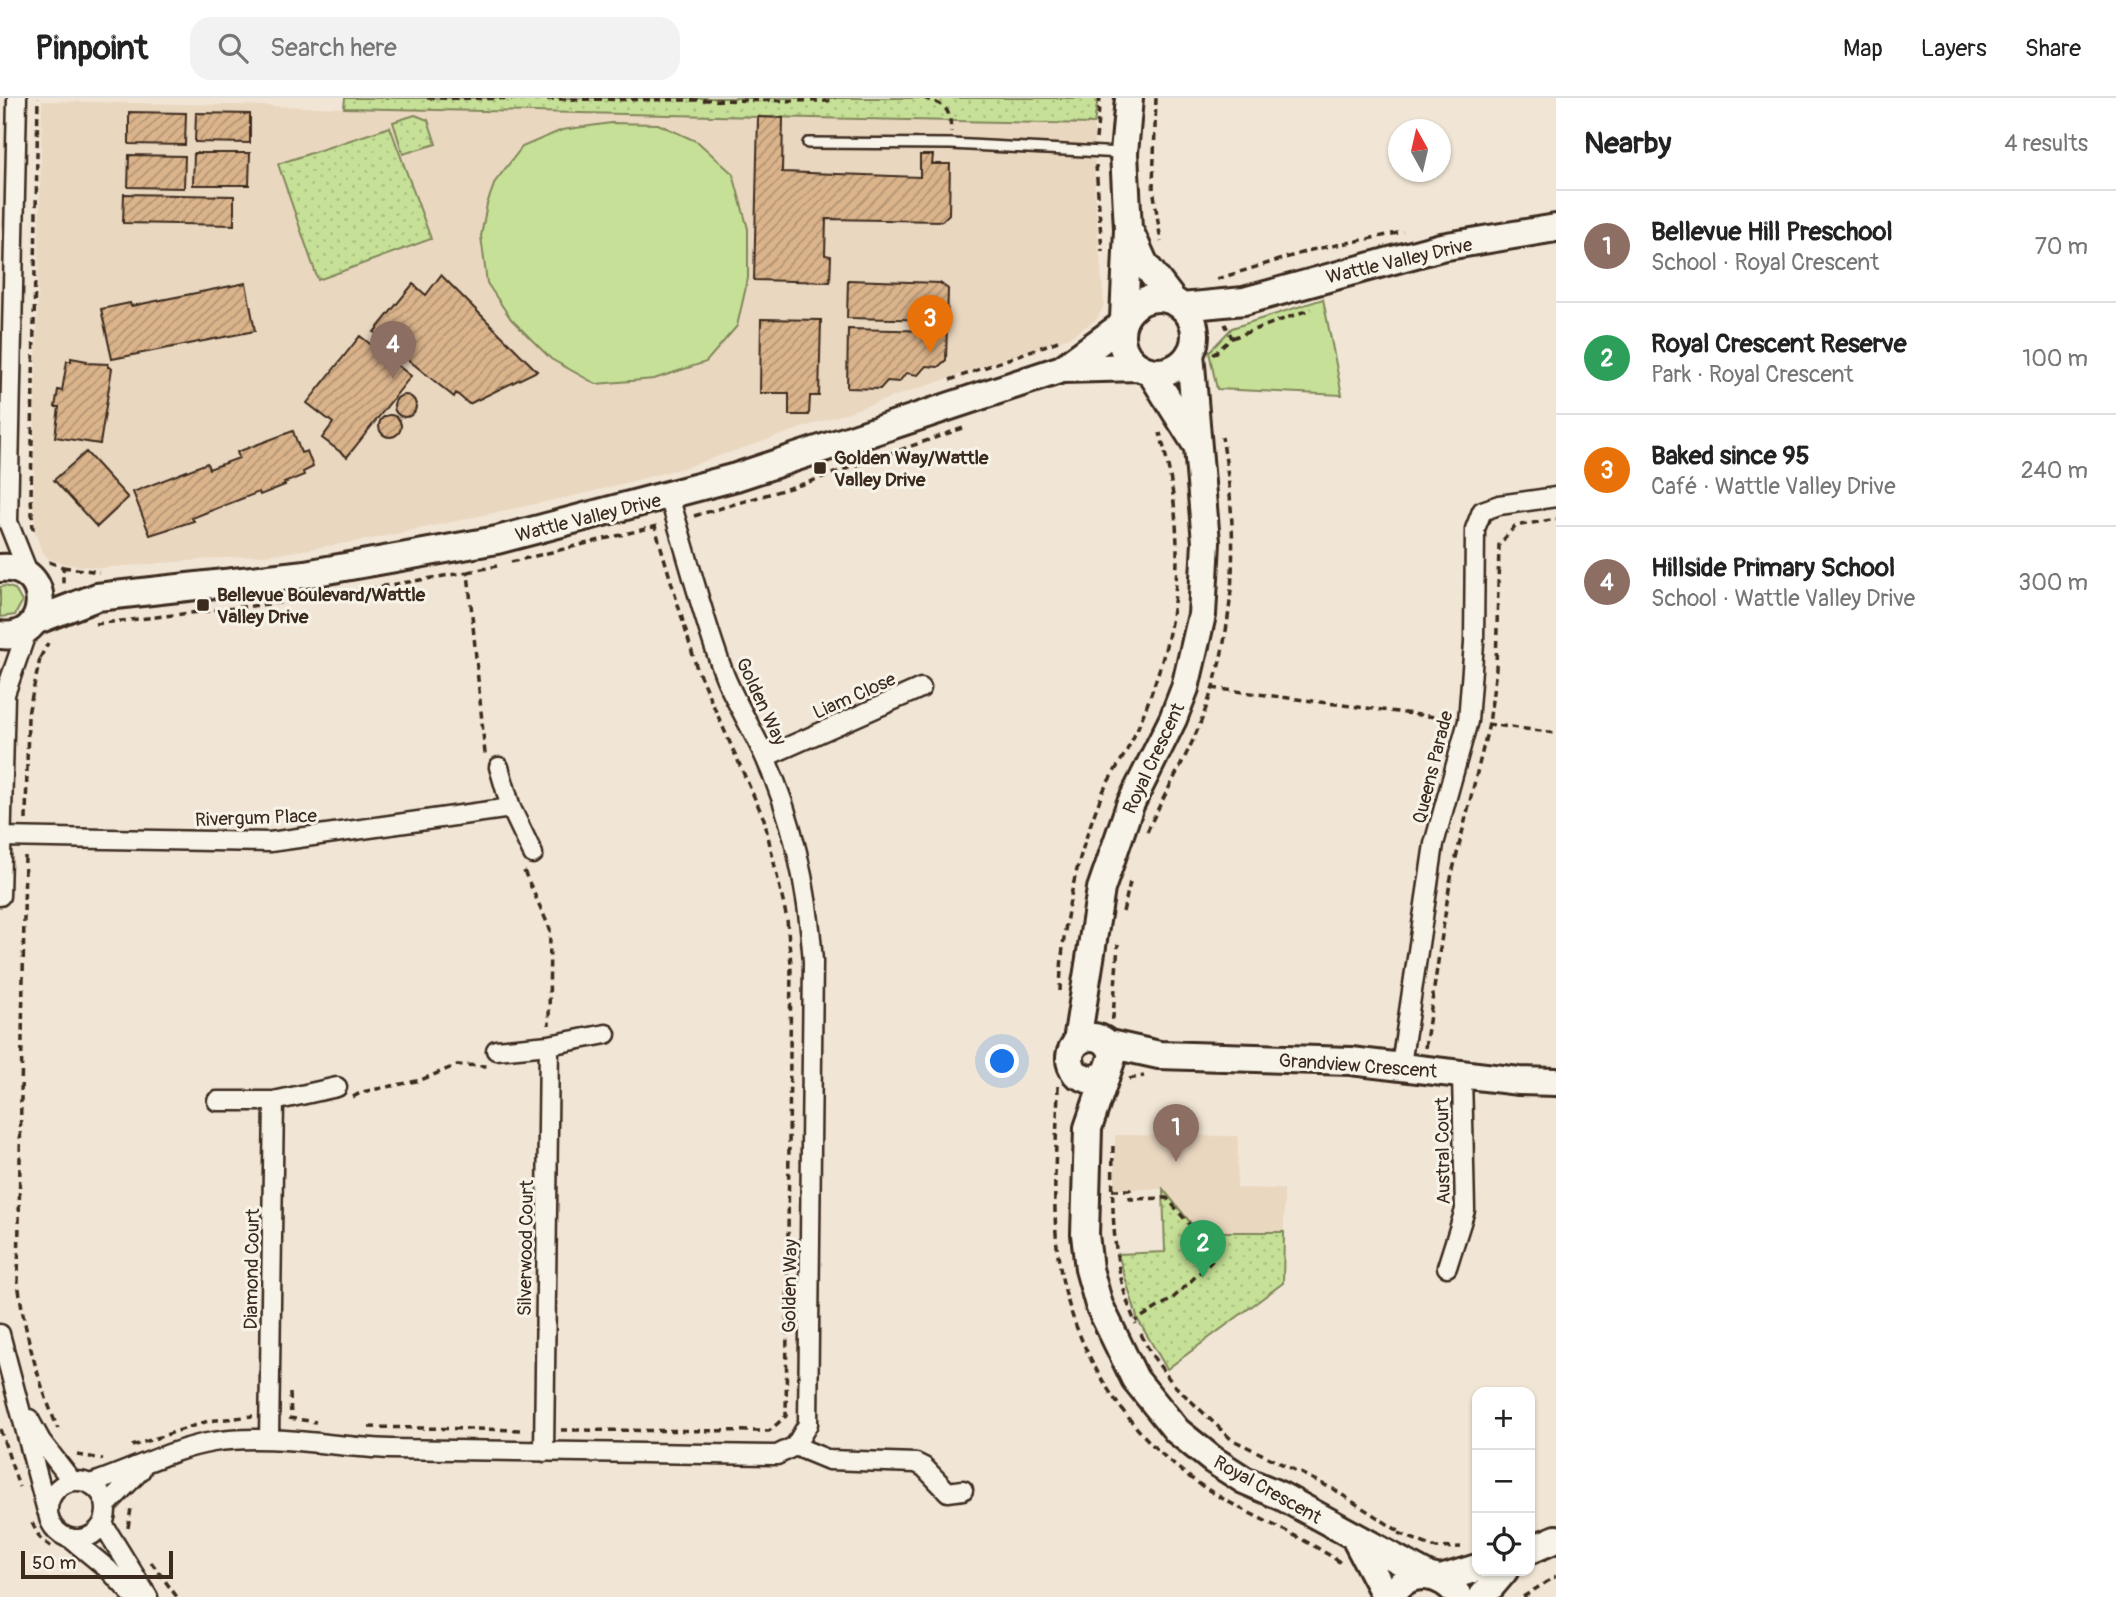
<!DOCTYPE html>
<html lang="en">
<head>
<meta charset="utf-8">
<style>
  :root { --surface:#fff; --page:#f2f2f2; --text:#222; --muted:#767676; --line:#e0e0e0; --accent:#2563eb }
  body { margin:0; font-family:Pangolin,sans-serif; background:var(--page); color:var(--text) }
  .controls { position:absolute; right:21px; bottom:21px; display:grid; overflow:hidden; border-radius:14px; box-shadow:0 2px 5px #0004 }
  .controls button { width:63px; height:63px; display:grid; place-items:center; padding:0; border:0; border-bottom:2px solid var(--line); background:var(--surface); color:var(--text); font:35px sans-serif }
  .compass { position:absolute; left:1388px; top:21px; width:63px; height:63px; border-radius:50%; background:var(--surface); box-shadow:0 2px 5px #0004; rotate:352deg }
  .scale { position:absolute; left:21px; bottom:18px; width:152px; box-sizing:border-box; padding-left:7px; border:4px solid #3b2a1e; border-top:0; font-size:19px; line-height:24px; white-space:nowrap; color:#3b2a1e; -webkit-text-stroke:5px #f7f3e8; paint-order:stroke }
  .you { position:absolute; left:1003px; top:964px; width:24px; height:24px; margin:-18px; border:5px solid #fff; border-radius:50%; background:#1a73e8; box-shadow:0 0 0 10px #1a73e833 }
  .badge { display:grid; place-items:center; width:46px; height:46px; border-radius:50%; background:var(--accent); color:#fff; font-size:23px; font-weight:700 }
  .pin { position:absolute; translate:-50% -58px; filter:drop-shadow(0 2px 4px #0008) }
  .pin::after { content:''; position:absolute; top:37px; width:24px; height:21px; background:inherit; clip-path:polygon(0 0,100% 0,50% 100%) }
  .list { margin:0; padding:0; list-style:none }
  h2 { display:flex; justify-content:space-between; align-items:center; height:91px; margin:0; padding:0 28px; font-size:30px }
  h2 small { font-size:23px; font-weight:400; color:var(--muted) }
  .list li { display:grid; grid-template-columns:46px 1fr auto; gap:21px; align-items:center; box-sizing:border-box; height:112px; padding:0 28px; border-top:2px solid var(--line) }
  .list b { display:block; font-size:26px; white-space:nowrap }
  .list p { margin:0; font-size:23px; white-space:nowrap; color:var(--muted) }
  .list em { font-size:23px; font-style:normal; color:var(--muted) }
  .icon { flex:none; width:38px; height:38px; fill:none; stroke:currentColor; stroke-width:2; stroke-linecap:round; stroke-linejoin:round }
  .map { position:relative; flex:none; width:1556px; height:1499px; overflow:hidden }
  header { display:flex; align-items:center; gap:42px; box-sizing:border-box; height:98px; padding:0 35px; background:var(--surface); border-bottom:2px solid var(--line) }
  header strong { font-size:33px }
  nav { display:flex; gap:38px; margin-inline-start:auto; font-size:24px }
  .search { width:490px; height:63px; background:var(--page); display:flex; align-items:center; gap:18px; box-sizing:border-box; padding:0 24px; border-radius:21px; color:var(--muted); font-size:26px }
  main { display:flex }
  aside { flex:1; background:var(--surface) }
  .map>svg:first-child { display:block }
</style>
</head>
<body>
<header>
<strong>Pinpoint</strong>
<div class="search"><svg class="icon" aria-label="search" viewBox="0 0 24 24"><circle cx="10" cy="10" r="6"/><path d="M15 15l6 6"/></svg>Search here</div>
<nav><a>Map</a><a>Layers</a><a>Share</a></nav>
</header>
<main>
<div class="map">
<svg width="1556" height="1499" viewBox="0 0 1556 1499">
  <defs>
    <pattern id="park-dots" width="8" height="8" patternUnits="userSpaceOnUse" patternTransform="scale(1.75)"><rect width="8" height="8" fill="#c6e197"/><path d="M2 2h.1M6 6h.1" fill="none" stroke="#abc182" stroke-width="1.8" stroke-linecap="round"/></pattern>
    <pattern id="building-hatch" width="6" height="6" patternUnits="userSpaceOnUse" patternTransform="scale(1.75)"><rect width="6" height="6" fill="#dbb48c"/><path d="M-1 1l2-2M0 6l6-6M5 7l2-2" fill="none" stroke="#b39372"/></pattern>
  </defs>
  <rect width="100%" height="100%" fill="#f1e6d6"/>
  <filter id="ink" filterUnits="userSpaceOnUse"><feTurbulence type="fractalNoise" baseFrequency=".0143" numOctaves="2"/><feDisplacementMap in="SourceGraphic" scale="14" xChannelSelector="R" yChannelSelector="G"/><feConvolveMatrix kernelMatrix="1 2 1 2 8 2 1 2 1" color-interpolation-filters="sRGB"/></filter>
  <g filter="url(#ink)">
    <path fill="#ead7c0" d="M42,3L1094,26L1095,98L1104,207L1097,221L1070,239L690,368L587,395L372,441L285,455L101,470L65,466L47,460L41,452L35,434L33,404Z
      M1115,1037L1238,1038L1237,1090L1284,1091V1134H1198L1163,1091H1115Z"/>
    <path fill="#c6e197" stroke="#80865a" stroke-width="2" d="M611,25L658,26L698,44L733,76L748,131V180L737,228L706,264L654,281L596,286L551,261L511,221L487,185L481,138L487,106L495,84L522,49L562,32Z
      M1323,201L1342,297L1217,291L1209,254L1232,230Z
      M5,488L15,491L22,504L15,517L0,519V489Z"/>
    <path fill="url(#park-dots)" stroke="#80865a" stroke-width="2" d="M345,0H1098L1094,26L344,10Z
      M415,17L428,22L436,46L403,56L393,24Z
      M390,29L431,141L318,182L278,66Z
      M1163,1091L1198,1134H1284L1283,1185L1167,1271L1138,1222L1118,1156L1165,1154Z"/>
    <path fill="url(#building-hatch)" stroke="#3b2a1e" stroke-width="2" d="M129,14L186,15L185,47L129,46Z
      M196,15L250,16V45L195,44Z
      M758,19L783,20L782,74L920,79V57H933L932,66H950L949,116L942,123L826,121L825,157L831,158L830,184L754,182Z
      M194,55H250L249,87H193Z
      M129,57L185,58L184,90L128,89Z
      M124,96L234,98V127L123,125Z
      M441,177L537,273L469,306L456,295L454,299L374,234L413,186L426,197Z
      M848,182L940,185L948,191L946,262L938,269L926,268L918,277L906,275L899,284L887,283L880,291L847,290L848,231L940,233V222L847,220Z
      M246,185L255,233L112,261L101,211L130,205L131,208Z
      M761,221L821,222L819,298H810L809,317H789V295H760Z
      M360,238L411,278L347,359L322,340L333,325L307,305Z
      M71,260L87,263L86,265L108,266V269L112,270L100,346L55,339L59,309H55L58,292L62,293L67,263H71Z
      M394 308a11 11 0 1 1 22 0a11 11 0 1 1-22 0Z
      M379 328a11 11 0 1 1 22 0a11 11 0 1 1-22 0Z
      M293,333L301,355L307,353L313,369L303,374L304,377L284,385L285,387L260,397L259,394L192,420L194,423L150,437L133,394L207,365L209,371L239,360L237,354Z
      M86,354L128,400L97,429L54,382Z"/>
    <g fill="none" stroke-linecap="round" stroke-linejoin="round">
      <defs>
        <path id="lane" d="M808,45L951,46L1122,55"/>
        <path id="street" d="M17,0L8,424L29,477
          M765,659L921,590
          M511,710L533,756
          M1,739L270,744L511,710L499,669
          M0,798L5,596L28,530
          M549,947L606,936
          M496,952L549,947L544,1354
          M1401,967L1434,746L1468,623L1474,545L1475,431L1482,413L1499,407L1556,399
          M217,1003H274L269,1340
          M274,1003L337,989
          M1447,1169L1465,1112L1462,977
          M0,1236L47,1413
          M29,1321L41,1343L72,1383
          M795,1348L829,1362L916,1365L924,1369L948,1394L963,1392
          M48 1412a29 29 0 1 1 58 0a29 29 0 1 1-58 0Z
          M90,1386C130,1373 171,1351 213,1344C271,1335 331,1349 390,1351L777,1357L795,1348L808,1326L813,863C808,792 794,722 764,657C752,630 735,604 724,576C702,518 688,458 669,399
          M106,1408L141,1372
          M103,1426L148,1499
          M70,1440L109,1472L134,1499"/>
        <path id="secondary" d="M1131,136L1144,165L1174,204
          M1121 237a37 37 0 1 1 74 0a37 37 0 1 1-74 0Z
          M1182,209L1244,203L1441,149L1556,130
          M1124,221L1128,131L1124,55L1129,0
          M1062,271L1122,227
          M1150,273L1196,346
          M0,470C55,465 51,545 0,537
          M35,523L97,499L305,476L497,442L736,379L1062,271L1140,269
          M1077,943L1101,791L1130,707L1173,621L1185,590L1202,517L1206,444L1190,255
          M1109,946L1159,957L1351,963L1519,983L1556,984
          M1105,977L1090,982L1076,976C1053,945 1103,921 1113,957L1088,1030L1085,1136L1089,1171L1099,1207L1135,1281L1177,1333L1213,1362L1244,1382L1281,1398L1426,1477
          M1355,1440L1386,1499
          M1530,1452L1556,1441
          M1441,1481L1477,1470
          M1391,1499C1406,1469 1443,1473 1459,1499
          M1482,1499L1504,1473"/>
      </defs>
      <use href="#lane" stroke="#3b2a1e" stroke-width="14"/>
      <use href="#street" stroke="#3b2a1e" stroke-width="23"/>
      <use href="#secondary" stroke="#3b2a1e" stroke-width="32"/>
      <path stroke="#3b2a1e" stroke-width="3.5" stroke-dasharray="7 5" stroke-linecap="butt" d="M427,0L828,3L835,0
        M924,0C947,8 950,10 951,34
        M1156,0L1153,89L1161,144
        M1096,41L1100,0
        M1096,67L1102,153
        M1217,181L1311,152L1403,134
        M1232,240L1311,211
        M1213,257L1232,240L1225,226
        M950,282L1058,243
        M694,418L803,386L963,330
        M33,432L31,399L38,0
        M49,464L63,469V489
        M511,464L657,428
        M63,469L99,474
        M468,474L497,468
        M95,526L295,503L468,474L485,656
        M40,560L48,545
        M1212,590L1451,621
        M1487,626L1556,635
        M26,722L28,616L40,561
        M1147,734C1162,700 1182,668 1197,633C1237,539 1240,439 1222,339
        M25,758L18,1184C25,1237 38,1283 58,1331
        M524,773L550,831L549,927
        M1123,814L1130,784
        M1060,893C1062,824 1076,760 1102,696C1109,680 1120,666 1128,650C1142,624 1152,594 1161,566C1184,490 1181,410 1160,335
        M1111,920H1113L1118,846
        M1425,950L1450,784L1489,626L1496,571L1499,447L1515,428L1556,421
        M1129,981L1144,978
        M1058,988C1057,1041 1052,1095 1057,1148C1067,1248 1129,1345 1215,1396C1256,1421 1301,1437 1341,1465
        M353,999L362,994L421,982L457,967L487,968
        M1113,1048C1112,1110 1111,1170 1136,1226
        M1112,1092H1130V1101L1167,1100L1214,1156V1161L1172,1201L1135,1223
        M1141,1236L1151,1256L1173,1286L1231,1341L1333,1391L1400,1434
        M290,1295L291,1321
        M289,1320L316,1324
        M369,1329L525,1332
        M0,1331L19,1389
        M561,1332L769,1333L786,1318L791,866L787,821L764,721L697,571L655,429
        M132,1348L208,1323L253,1318
        M77,1357L103,1361
        M32,1425L40,1440L54,1451
        M128,1430L131,1410
        M1399,1435L1436,1450L1461,1449
        M151,1464L177,1499
        M1523,1499L1556,1478"/>
      <use href="#lane" stroke="#f7f3e8" stroke-width="9"/>
      <use href="#street" stroke="#f7f3e8" stroke-width="18"/>
      <use href="#secondary" stroke="#f7f3e8" stroke-width="26"/>
    </g>
  </g>
  <g fill="#3b2a1e" stroke="#f7f3e8" stroke-width="2.5">
    <rect x="813" y="363" width="14" height="14" rx="3.5"/>
    <rect x="196" y="500" width="14" height="14" rx="3.5"/>
  </g>
  <g text-anchor="middle" stroke-width="6" stroke-linejoin="round" paint-order="stroke">
    <g font-size="19" fill="#3b2a1e" stroke="#f7f3e8">
      <text transform="translate(1399 162) rotate(-13)" y="7">Wattle Valley Drive</text>
      <text transform="translate(588 419) rotate(-14)" y="7">Wattle Valley Drive</text>
      <text transform="translate(854 597) rotate(-24)" y="7">Liam Close</text>
      <text transform="translate(762 603) rotate(65)" y="7">Golden Way</text>
      <text transform="translate(1153 660) rotate(-65)" y="7">Royal Crescent</text>
      <text transform="translate(1432 669) rotate(-76)" y="7">Queens Parade</text>
      <text transform="translate(256 719) rotate(-2)" y="7">Rivergum Place</text>
      <text transform="translate(1358 967) rotate(4)" y="7">Grandview Crescent</text>
      <text transform="translate(1442 1053) rotate(-91)" y="7">Austral Court</text>
      <text transform="translate(525 1150) rotate(-89)" y="7">Silverwood Court</text>
      <text transform="translate(251 1171) rotate(-89)" y="7">Diamond Court</text>
      <text transform="translate(789 1188) rotate(-89)" y="7">Golden Way</text>
      <text transform="translate(1268 1391) rotate(29)" y="7">Royal Crescent</text>
    </g>
    <g font-size="19" font-weight="bold" fill="#3b2a1e" stroke="#f7f3e8" text-anchor="start">
      <text x="834" y="366">Golden Way/Wattle<tspan x="834" dy="22">Valley Drive</tspan></text>
      <text x="217" y="503">Bellevue Boulevard/Wattle<tspan x="217" dy="22">Valley Drive</tspan></text>
    </g>
  </g>
</svg>
<div class="controls">
<button>+</button>
<button>−</button>
<button><svg class="icon" aria-label="locate" viewBox="0 0 24 24"><circle cx="12" cy="12" r="6"/><path d="M12 2v4M12 18v4M2 12h4M18 12h4"/></svg></button>
</div>
<svg class="compass" viewBox="-18 -18 36 36"><path d="M0-13l5 13h-10z" fill="#e53935"/><path d="M0 13l5-13h-10z" fill="#767676"/></svg>
<div class="scale">50 m</div>
<div class="you"></div>
<div class="pin badge" style="left:1176px;top:1064px;background:#8d6e63">1</div>
<div class="pin badge" style="left:1203px;top:1180px;background:#2e9e5b">2</div>
<div class="pin badge" style="left:930px;top:255px;background:#e8710a">3</div>
<div class="pin badge" style="left:393px;top:281px;background:#8d6e63">4</div>
</div>
<aside>
<h2>Nearby<small>4 results</small></h2>
<ul class="list">
<li><span class="badge" style="background:#8d6e63">1</span><div><b>Bellevue Hill Preschool</b><p>School · Royal Crescent</p></div><em>70 m</em></li>
<li><span class="badge" style="background:#2e9e5b">2</span><div><b>Royal Crescent Reserve</b><p>Park · Royal Crescent</p></div><em>100 m</em></li>
<li><span class="badge" style="background:#e8710a">3</span><div><b>Baked since 95</b><p>Café · Wattle Valley Drive</p></div><em>240 m</em></li>
<li><span class="badge" style="background:#8d6e63">4</span><div><b>Hillside Primary School</b><p>School · Wattle Valley Drive</p></div><em>300 m</em></li>
</ul>
</aside>
</main>
</body>
</html>
